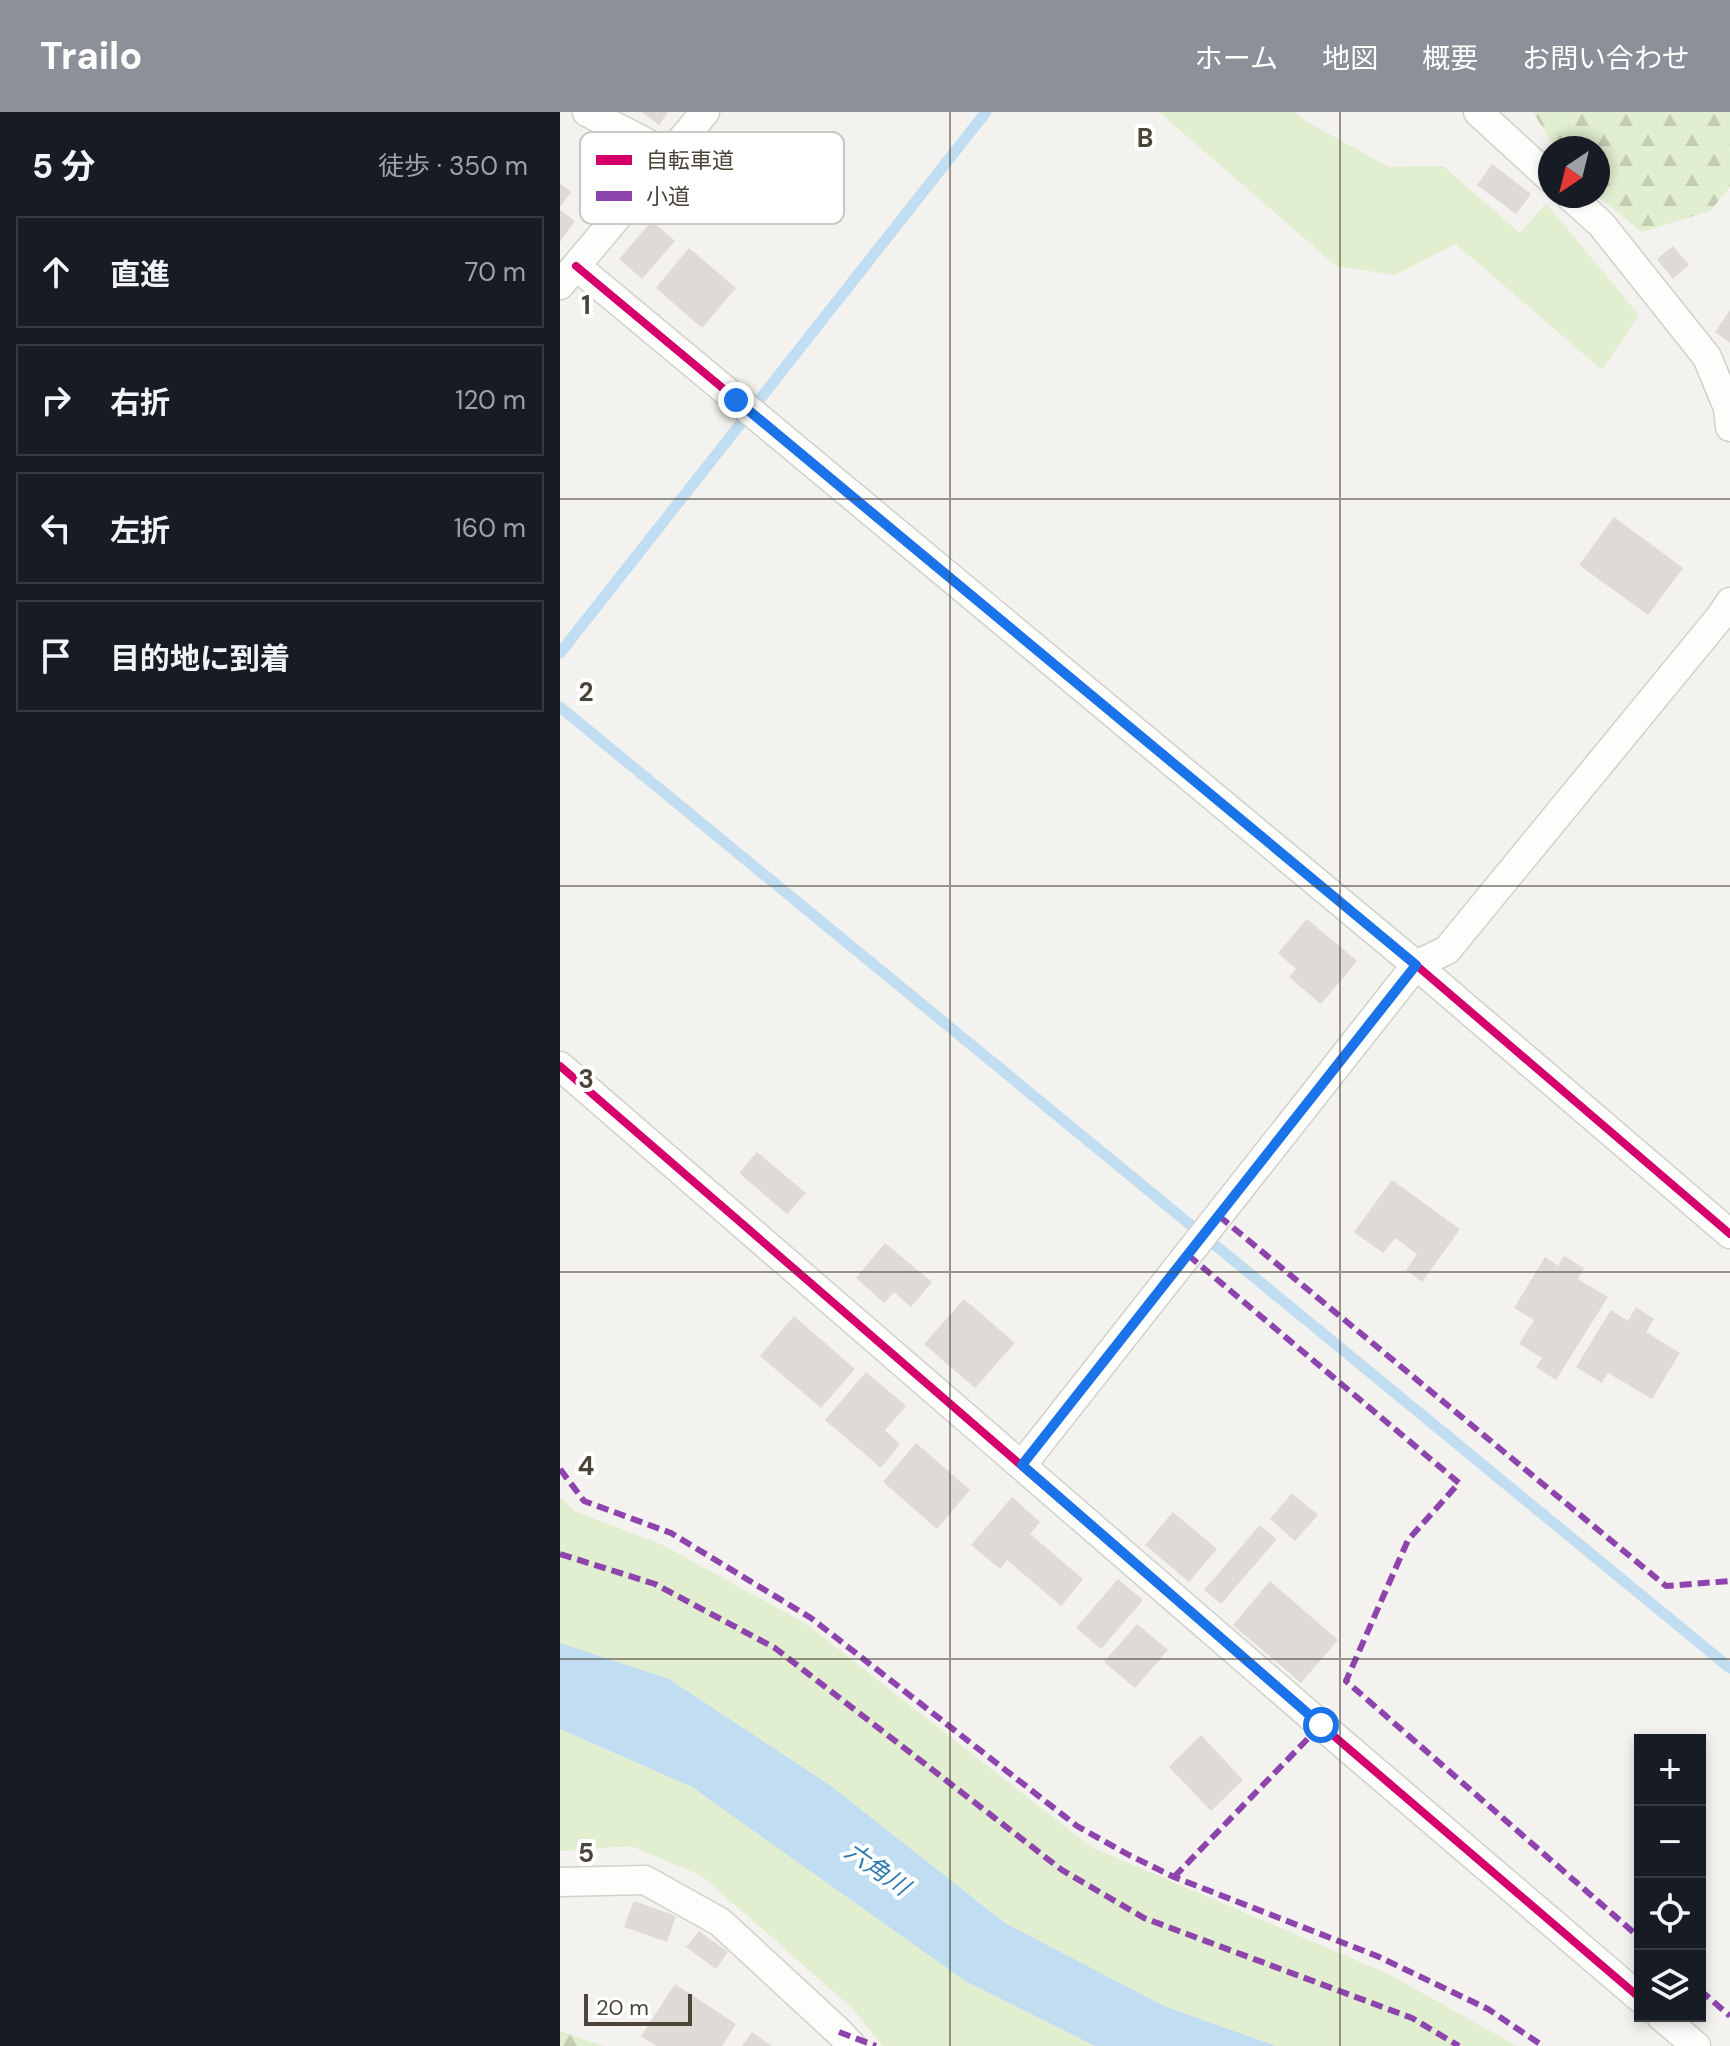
<!DOCTYPE html>
<html lang="ja">
<head>
<meta charset="utf-8">
<style>
  :root { --surface:#171b24; --page:#242831; --text:#f1f3f6; --muted:#9ea1a6; --line:#363941; --accent:#8c9099 }
  body { margin:0; font-family:"DM Sans","Noto Sans JP",sans-serif; background:var(--page); color:var(--text) }
  .controls { position:absolute; right:24px; bottom:24px; display:grid; overflow:hidden; border-radius:0px; box-shadow:0 4px 12px #0003 }
  .controls button { width:72px; height:72px; display:grid; place-items:center; padding:0; border:0; border-bottom:2px solid var(--line); background:var(--surface); color:var(--text); font:40px sans-serif }
  .compass { position:absolute; left:978px; top:24px; width:72px; height:72px; border-radius:50%; background:var(--surface); box-shadow:0 4px 12px #0003; rotate:215deg }
  .scale { position:absolute; left:24px; bottom:20px; width:108px; box-sizing:border-box; padding-left:8px; border:4px solid #4b4439; border-top:0; font-size:22px; line-height:28px; white-space:nowrap; color:#4b4439; -webkit-text-stroke:6px #fff; paint-order:stroke }
  .stop { position:absolute; width:24px; height:24px; margin:-18px; border:6px solid #1a73e8; border-radius:50%; background:#fff }
  .stop.end { background:#1a73e8; border-color:#fff; box-shadow:0 2px 8px #0008 }
  .list { margin:0; padding:0; list-style:none }
  h2 { display:flex; justify-content:space-between; align-items:center; height:104px; margin:0; padding:0 32px; font-size:34px }
  h2 small { font-size:26px; font-weight:400; color:var(--muted) }
  .list li { display:grid; grid-template-columns:52px 1fr auto; gap:24px; align-items:center; box-sizing:border-box; height:112px; margin:0 16px 16px; padding:0 16px; border:2px solid var(--line); border-radius:0px }
  .list b { display:block; font-size:30px; white-space:nowrap }
  .list em { font-size:26px; font-style:normal; color:var(--muted) }
  .icon { flex:none; width:44px; height:44px; fill:none; stroke:currentColor; stroke-width:2; stroke-linecap:round; stroke-linejoin:round }
  .map { position:relative; flex:none; width:1170px; height:1934px; overflow:hidden }
  header { display:flex; align-items:center; gap:48px; box-sizing:border-box; height:112px; padding:0 40px; background:var(--accent); color:#fff }
  header strong { font-size:38px }
  nav { display:flex; gap:44px; margin-inline-start:auto; font-size:28px }
  main { display:flex }
  aside { flex:1; background:var(--surface) }
  .map>svg:first-child { display:block }
</style>
</head>
<body>
<header>
<strong>Trailo</strong>
<nav><a>ホーム</a><a>地図</a><a>概要</a><a>お問い合わせ</a></nav>
</header>
<main>
<aside>
<h2>5 分<small>徒歩 · 350 m</small></h2>
<ul class="list">
<li><svg class="icon" aria-label="ahead" viewBox="0 0 24 24"><path d="M12 20V5M6 11l6-6 6 6"/></svg><div><b>直進</b></div><em>70 m</em></li>
<li><svg class="icon" aria-label="right" viewBox="0 0 24 24"><path d="M7 20v-9h11M14 6l5 5-5 5"/></svg><div><b>右折</b></div><em>120 m</em></li>
<li><svg class="icon" aria-label="left" viewBox="0 0 24 24"><path d="M17 20v-9H6M10 6l-5 5 5 5"/></svg><div><b>左折</b></div><em>160 m</em></li>
<li><svg class="icon" aria-label="arrive" viewBox="0 0 24 24"><path d="M6 21V4h12l-3 4 3 4H6"/></svg><div><b>目的地に到着</b></div></li>
</ul>
</aside>
<div class="map">
<svg width="1170" height="1934" viewBox="0 0 1170 1934">
  <defs>
    <pattern id="forest-firs" width="22" height="20" patternUnits="userSpaceOnUse" patternTransform="scale(2)"><rect width="22" height="20" fill="#e1eecf"/><path d="M5 1l3.5 6h-7zM16 11l3.5 6h-7z" fill="#c3cdb2"/></pattern>
  </defs>
  <rect width="100%" height="100%" fill="#f4f2ee"/>
  <path fill="#e1eecf" d="M599,0H735L744,8L829,55L883,54L960,121L986,91L1079,203L1042,258L896,132L835,163L776,154Z
    M0,1385L14,1399L103,1433L246,1512L531,1735L828,1862L957,1934H716L604,1894L445,1811L271,1674L109,1567L0,1531Z
    M0,1617L132,1675L405,1869L535,1934H323L292,1896L142,1764L71,1734L0,1739Z"/>
  <path fill="url(#forest-firs)" d="M973,0H1170V75L1150,99L1082,120L1037,84L1038,36H995Z
    M0,1919L44,1934H0Z"/>
  <path fill="#c0ddf1" d="M0,1531L109,1567L271,1674L445,1811L604,1894L716,1934H535L405,1869L132,1675L0,1617Z"/>
  <g fill="none" stroke-linecap="round" stroke-linejoin="round">
    <path stroke="#c0ddf1" stroke-width="11" d="M0,541L426,0
      M0,595L1170,1556"/>
  </g>
  <path fill="#dedbd6" d="M82,0H108L99,13Z
    M932,52L971,82L956,102L917,73Z
    M0,71L11,80L0,95Z
    M0,98L15,109L0,130Z
    M92,109L115,129L82,167L59,147Z
    M1113,134L1129,153L1113,167L1097,147Z
    M129,136L176,176L142,216L96,176Z
    M1170,198V231L1155,220Z
    M1054,405L1123,456L1088,503L1019,453Z
    M747,807L797,849L761,892L729,865L736,857L718,841Z
    M197,1040L246,1081L227,1102L179,1061Z
    M832,1068L900,1117L862,1170L846,1158L857,1142L835,1126L823,1141L794,1120Z
    M325,1131L372,1170L351,1195L334,1180L324,1191L296,1166Z
    M1004,1144L1024,1156L1018,1167L1048,1185L996,1268L976,1255L982,1246L959,1232L974,1208L954,1196L985,1145L998,1154Z
    M404,1187L455,1231L415,1276L364,1232Z
    M1076,1195L1094,1207L1086,1220L1120,1241L1092,1287L1048,1261L1042,1271L1016,1255L1051,1198L1068,1209Z
    M234,1204L295,1257L261,1296L200,1244Z
    M306,1260L346,1294L325,1318L340,1332L321,1356L265,1308Z
    M356,1331L410,1378L377,1417L323,1370Z
    M732,1381L758,1403L735,1429L710,1407Z
    M452,1385L480,1410L470,1422L523,1467L501,1494L447,1448L440,1457L411,1433Z
    M613,1400L657,1437L629,1470L585,1433Z
    M700,1413L717,1427L661,1492L644,1478Z
    M558,1467L583,1488L541,1537L516,1516Z
    M710,1469L778,1528L741,1571L673,1513Z
    M577,1512L608,1538L575,1576L544,1550Z
    M641,1623L683,1668L651,1699L609,1655Z
    M74,1789L116,1804L107,1830L64,1815Z
    M139,1819L168,1840L156,1857L126,1835Z
    M115,1872L176,1912L162,1934H96L81,1924Z
    M192,1920L212,1934H182Z"/>
  <g fill="none" stroke-linecap="round" stroke-linejoin="round">
    <defs>
      <path id="street" d="M27,0L110,43
        M918,0L990,66
        M1010,84L1041,112L1147,245L1168,296L1170,315
        M16,154L856,853L1170,1122
        M0,173L145,0
        M0,954L761,1613L1080,1886
        M462,1353L856,853L887,838L1160,505L1170,490
        M0,1770L85,1768L160,1810L279,1920L292,1934
        M1101,1904L1136,1934"/>
    </defs>
    <use href="#street" stroke="#d2d0cb" stroke-width="31"/>
    <use href="#street" stroke="#fdfdfc" stroke-width="28"/>
    <path stroke="#8e44ad" stroke-width="6" stroke-dasharray="12 6" stroke-linecap="butt" d="M659,1104L1106,1474L1170,1469
      M628,1143L899,1371L848,1428L786,1569L1080,1826
      M0,1357L24,1389L111,1421L251,1506L517,1714L569,1743L614,1765L817,1844L928,1897L983,1934
      M0,1442L95,1472L215,1536L502,1758L584,1806L852,1906L899,1934
      M614,1765L761,1613
      M1140,1878L1170,1904
      M279,1920L316,1934"/>
    <defs>
      <path id="cycleway" d="M16,154L856,853L1170,1122
        M0,954L761,1613L1080,1886"/>
    </defs>
    <use href="#cycleway" stroke="#fff" stroke-width="13"/>
    <use href="#cycleway" stroke="#d6006c" stroke-width="8"/>
  </g>
  <g fill="none" stroke-linecap="round" stroke-linejoin="round">
    <path stroke="#1a73e8" stroke-width="10" d="M176,288L856,853L462,1353L761,1613"/>
  </g>
  <path fill="none" stroke="#4b4439" stroke-width="2" stroke-opacity="0.55" d="M390,0V1934M780,0V1934M0,387H1170M0,774H1170M0,1160H1170M0,1547H1170"/>
  <g text-anchor="middle" stroke-width="8" stroke-linejoin="round" paint-order="stroke">
    <g font-size="24" font-style="italic" fill="#2e7ab2" stroke="#fff">
      <text transform="translate(317 1757) rotate(35)" y="8">六角川</text>
    </g>
  </g>
  <rect x="20" y="20" width="264" height="92" rx="12" fill="#fff" stroke="#c9c7c4" stroke-width="2"/>
  <rect x="36" y="43" width="36" height="10" fill="#d6006c"/>
  <rect x="36" y="79" width="36" height="10" fill="#8e44ad"/>
  <g font-size="22" fill="#4b4439">
    <text x="86" y="56">自転車道</text>
    <text x="86" y="92">小道</text>
  </g>
  <g font-size="26" text-anchor="middle" font-weight="bold" fill="#4b4439" stroke="#fff" stroke-width="8" stroke-linejoin="round" paint-order="stroke">
    <text x="585" y="35">B</text>
    <text x="26" y="202">1</text>
    <text x="26" y="589">2</text>
    <text x="26" y="976">3</text>
    <text x="26" y="1363">4</text>
    <text x="26" y="1750">5</text>
  </g>
</svg>
<div class="controls">
<button>+</button>
<button>−</button>
<button><svg class="icon" aria-label="locate" viewBox="0 0 24 24"><circle cx="12" cy="12" r="6"/><path d="M12 2v4M12 18v4M2 12h4M18 12h4"/></svg></button>
<button><svg class="icon" aria-label="layers" viewBox="0 0 24 24"><path d="M12 4l9 5-9 5-9-5zM3 14l9 5 9-5"/></svg></button>
</div>
<svg class="compass" viewBox="-18 -18 36 36"><path d="M0-13l5 13h-10z" fill="#e53935"/><path d="M0 13l5-13h-10z" fill="#9ea1a6"/></svg>
<div class="scale">20 m</div>
<div class="stop" style="left:761px;top:1613px"></div>
<div class="stop end" style="left:176px;top:288px"></div>
</div>
</main>
</body>
</html>
